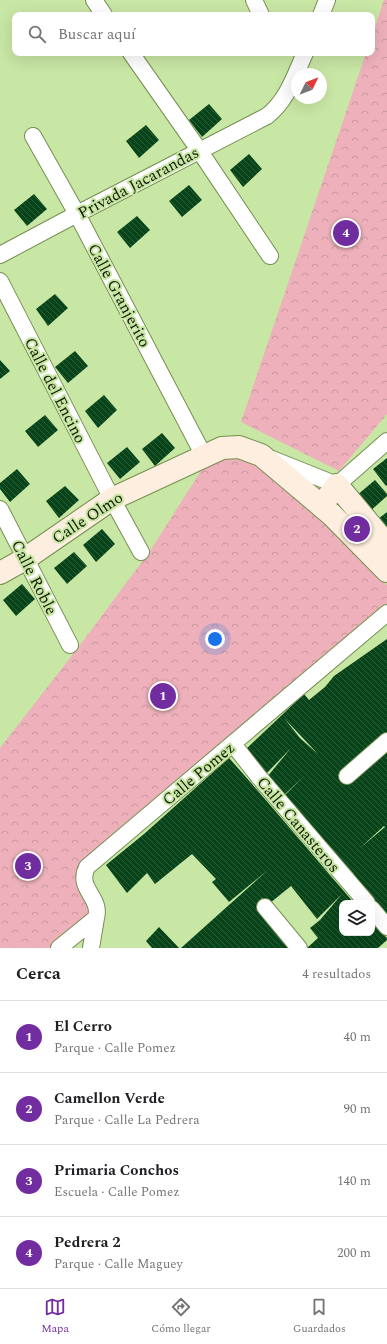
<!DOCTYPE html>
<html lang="es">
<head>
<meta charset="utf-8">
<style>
  :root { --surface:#fff; --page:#f2f2f2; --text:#202124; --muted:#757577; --line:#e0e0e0; --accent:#712ca0 }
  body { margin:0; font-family:Spectral,serif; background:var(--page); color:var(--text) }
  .controls { position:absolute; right:12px; bottom:12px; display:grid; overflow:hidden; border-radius:8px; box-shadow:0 4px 16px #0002 }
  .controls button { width:36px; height:36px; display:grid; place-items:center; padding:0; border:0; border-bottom:1px solid var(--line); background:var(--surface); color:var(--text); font:20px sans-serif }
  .compass { position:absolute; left:291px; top:68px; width:36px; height:36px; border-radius:50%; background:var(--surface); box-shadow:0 4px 16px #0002; rotate:47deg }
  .you { position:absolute; left:215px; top:639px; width:14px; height:14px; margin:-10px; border:3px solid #fff; border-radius:50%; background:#1a73e8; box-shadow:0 0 0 6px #1a73e833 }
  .badge { display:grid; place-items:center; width:26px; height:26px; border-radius:50%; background:var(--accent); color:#fff; font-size:13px; font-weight:700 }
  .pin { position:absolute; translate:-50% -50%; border:2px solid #fff; box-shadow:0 1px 4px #0006 }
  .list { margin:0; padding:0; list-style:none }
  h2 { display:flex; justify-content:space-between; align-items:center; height:52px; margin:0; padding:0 16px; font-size:17px }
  h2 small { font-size:13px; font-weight:400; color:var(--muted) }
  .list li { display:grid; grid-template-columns:26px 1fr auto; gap:12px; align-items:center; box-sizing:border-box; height:72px; padding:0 16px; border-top:1px solid var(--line) }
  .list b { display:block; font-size:15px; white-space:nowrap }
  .list p { margin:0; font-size:13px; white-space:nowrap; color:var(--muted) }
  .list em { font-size:13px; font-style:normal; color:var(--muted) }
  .icon { flex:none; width:22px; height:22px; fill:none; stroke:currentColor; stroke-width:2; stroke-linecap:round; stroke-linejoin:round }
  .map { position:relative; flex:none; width:387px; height:948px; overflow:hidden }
  .search { position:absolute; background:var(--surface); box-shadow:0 4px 16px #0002; left:12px; right:12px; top:12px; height:44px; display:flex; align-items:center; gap:10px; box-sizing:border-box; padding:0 14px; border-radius:8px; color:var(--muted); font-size:15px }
  .sheet { height:340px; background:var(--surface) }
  nav { display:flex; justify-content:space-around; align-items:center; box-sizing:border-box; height:56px; border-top:1px solid var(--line); background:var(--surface); font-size:11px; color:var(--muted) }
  nav a { display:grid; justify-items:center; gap:2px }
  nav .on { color:var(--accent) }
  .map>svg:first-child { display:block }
</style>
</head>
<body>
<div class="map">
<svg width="387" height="948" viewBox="0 0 387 948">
  <defs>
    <pattern id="park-crowns" width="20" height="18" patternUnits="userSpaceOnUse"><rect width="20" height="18" fill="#eeb1bb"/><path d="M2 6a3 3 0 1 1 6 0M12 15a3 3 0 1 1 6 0" fill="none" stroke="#cb989f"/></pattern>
    <pattern id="building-back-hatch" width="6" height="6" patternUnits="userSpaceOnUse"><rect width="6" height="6" fill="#074419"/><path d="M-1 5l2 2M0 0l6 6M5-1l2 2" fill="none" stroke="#2a5c38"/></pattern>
  </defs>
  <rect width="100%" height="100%" fill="#c8e6a4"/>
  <path fill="url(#park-crowns)" d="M384,0H387V414L339,471L241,422L366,53H372V36Z
    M239,451L316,510L387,585V606L83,872L97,919L60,948H0V748L80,645L150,551L206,463Z"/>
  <path fill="url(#building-back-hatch)" fill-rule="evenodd" d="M209,104L222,119L202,137L189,120Z
    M146,125L159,140L139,158L126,141Z
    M249,154L262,169L243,187L230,170Z
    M189,185L202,200L182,217L169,201Z
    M34,194L47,209L27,226L14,210Z
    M137,216L150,230L130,248L117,232Z
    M55,294L68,308L48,326L36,309Z
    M75,351L88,366L68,383L55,367Z
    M0,360L10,371L0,379Z
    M104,395L117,410L98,428L85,411Z
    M45,415L58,430L38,447L25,431Z
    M162,433L175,448L155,466L142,449Z
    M127,447L140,462L120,479L107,463Z
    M387,458V485L386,486L373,469Z
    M17,469L30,484L10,502L0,489V483Z
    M375,480L387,494V496L368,513L356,496Z
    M65,486L79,500L59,518L46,501Z
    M387,512V531L378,519Z
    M102,529L115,544L96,562L83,545Z
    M74,552L87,566L67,584L54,568Z
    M22,584L35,599L16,616L3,600Z
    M387,639V739L343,778L347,784L387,751V918L374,903L353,873L312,826L300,817L284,796L304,776L283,796L267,777L291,748L265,775L245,750L304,694L309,700L325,687L334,676ZM284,718L318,754L300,738ZM384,826L385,827L360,848Z
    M229,758L252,784L354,903H342V933H372V922L387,938V940L378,948H307L318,938L310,928L320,920L342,894L317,919L291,886L270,903L262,898L258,903L298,948H181L268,870L229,902L212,882L216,879L192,854L155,884L147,873L127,893L106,865L144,834Z
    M159,927L179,948H152L146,941Z"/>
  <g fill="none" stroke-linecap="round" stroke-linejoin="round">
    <defs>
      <path id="minor" d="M94,0L104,15
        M254,0L261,15
        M321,15L327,0
        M131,53L199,150L270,256
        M33,136L77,214L204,456
        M0,255L77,214L267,116C287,101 295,75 305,53
        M0,281L112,499L141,552
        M272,459L337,485L387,441
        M0,509L70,645
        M233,744L259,777L367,903
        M347,776L387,741
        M265,907L299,948
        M372,909L387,927
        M59,948L96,918C102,897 76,889 87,867L387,613
        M91,948L96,918"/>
      <path id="secondary" d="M321,506L337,485L387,545
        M0,573L25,559L112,499L222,448L239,447L261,455L332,515L387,571"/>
    </defs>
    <use href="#minor" stroke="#759052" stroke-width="18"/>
    <use href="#secondary" stroke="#759052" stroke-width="24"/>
    <use href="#minor" stroke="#fff" stroke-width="16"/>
    <use href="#secondary" stroke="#fdeedf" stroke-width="22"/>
  </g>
  <g text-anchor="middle" stroke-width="4" stroke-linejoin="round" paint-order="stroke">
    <g font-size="16" fill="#121c04" stroke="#c8e6a4">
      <text transform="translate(138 182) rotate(-28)" y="6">Privada Jacarandas</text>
      <text transform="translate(120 295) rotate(62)" y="6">Calle Granjerito</text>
      <text transform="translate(56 390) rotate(63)" y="6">Calle del Encino</text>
      <text transform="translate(87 517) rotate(-33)" y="6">Calle Olmo</text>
      <text transform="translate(35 577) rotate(63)" y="6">Calle Roble</text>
      <text transform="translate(198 773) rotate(-40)" y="6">Calle Pomez</text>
      <text transform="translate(299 824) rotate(50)" y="6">Calle Canasteros</text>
    </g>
  </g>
</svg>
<div class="controls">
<button><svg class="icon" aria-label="layers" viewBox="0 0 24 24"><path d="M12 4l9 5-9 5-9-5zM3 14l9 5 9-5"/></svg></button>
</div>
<svg class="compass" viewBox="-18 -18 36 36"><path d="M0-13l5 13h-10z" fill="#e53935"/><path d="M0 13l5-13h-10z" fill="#757577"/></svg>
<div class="you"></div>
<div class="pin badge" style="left:163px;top:696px">1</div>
<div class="pin badge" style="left:357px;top:529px">2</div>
<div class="pin badge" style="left:28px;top:866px">3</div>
<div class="pin badge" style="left:346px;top:233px">4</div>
<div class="search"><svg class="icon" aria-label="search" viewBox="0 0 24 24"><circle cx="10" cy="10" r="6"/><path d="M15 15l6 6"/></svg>Buscar aquí</div>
</div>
<section class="sheet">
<h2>Cerca<small>4 resultados</small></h2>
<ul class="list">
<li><span class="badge">1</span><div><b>El Cerro</b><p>Parque · Calle Pomez</p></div><em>40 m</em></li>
<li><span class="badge">2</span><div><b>Camellon Verde</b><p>Parque · Calle La Pedrera</p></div><em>90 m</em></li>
<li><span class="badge">3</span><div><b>Primaria Conchos</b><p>Escuela · Calle Pomez</p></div><em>140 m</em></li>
<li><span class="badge">4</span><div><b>Pedrera 2</b><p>Parque · Calle Maguey</p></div><em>200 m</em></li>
</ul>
</section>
<nav>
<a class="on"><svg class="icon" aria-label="map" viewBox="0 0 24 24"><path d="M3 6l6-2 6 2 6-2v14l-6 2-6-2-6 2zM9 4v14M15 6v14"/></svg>Mapa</a>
<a><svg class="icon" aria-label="directions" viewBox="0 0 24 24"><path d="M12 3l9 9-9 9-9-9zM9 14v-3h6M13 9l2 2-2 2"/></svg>Cómo llegar</a>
<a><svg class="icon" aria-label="saved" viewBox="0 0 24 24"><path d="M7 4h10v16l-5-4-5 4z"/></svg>Guardados</a>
</nav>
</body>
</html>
